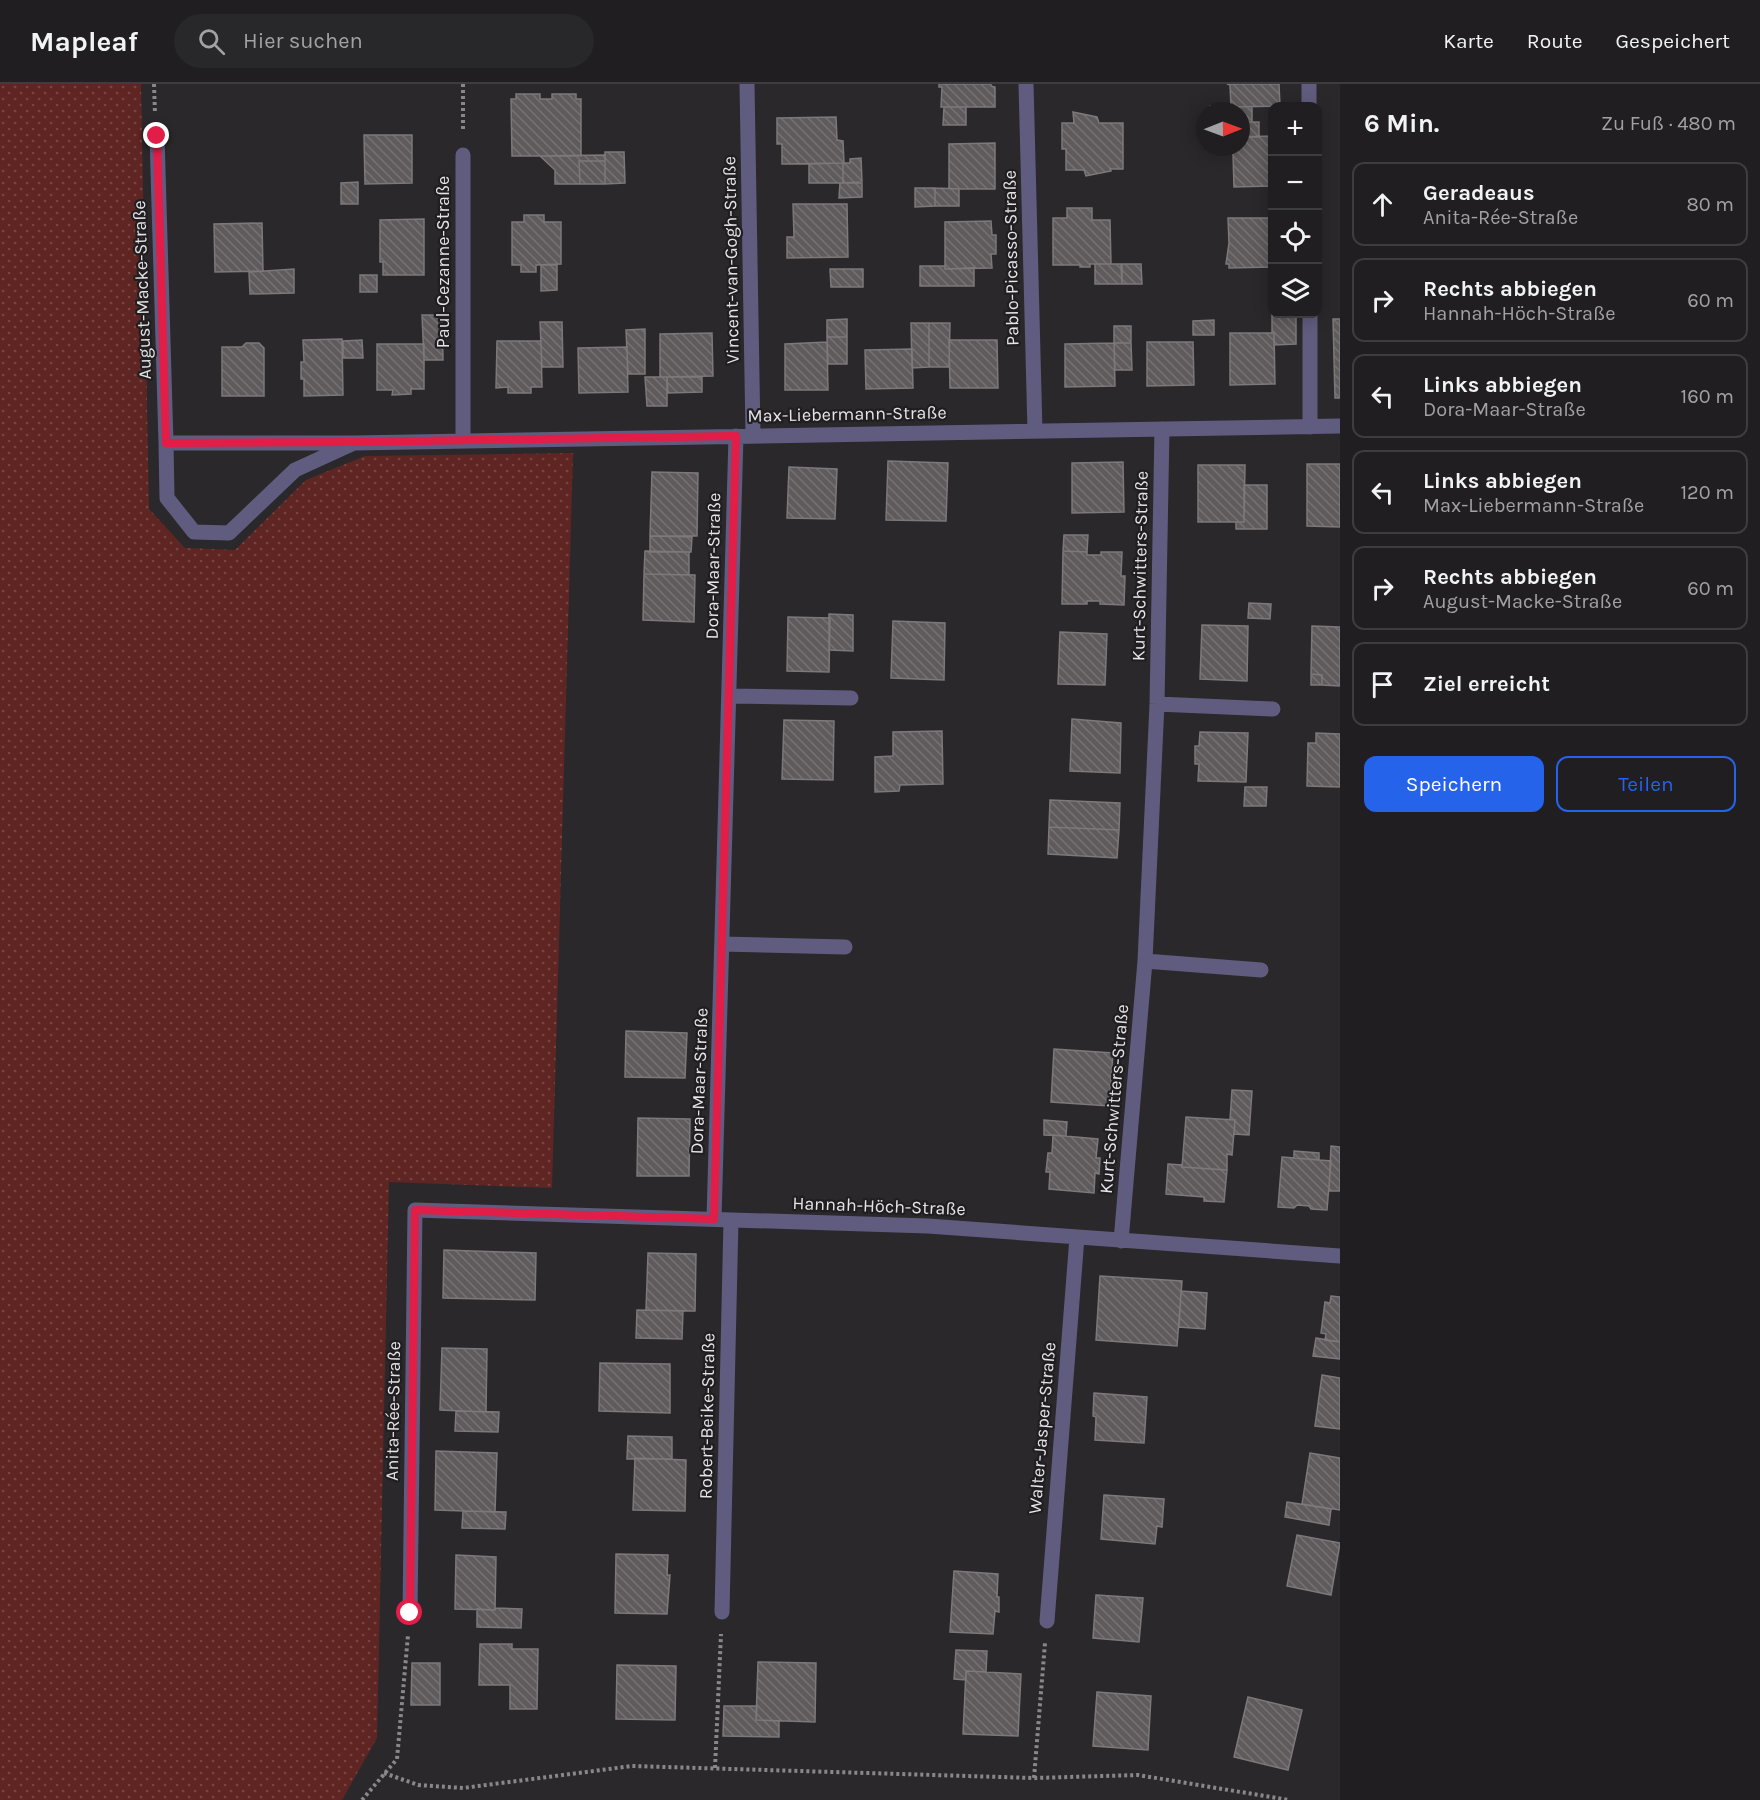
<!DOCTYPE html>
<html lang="de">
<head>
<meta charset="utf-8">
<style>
  :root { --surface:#201e20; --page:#282729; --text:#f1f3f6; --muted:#a2a2a5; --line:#3d3c3e; --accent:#2563eb }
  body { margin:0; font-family:Karla,sans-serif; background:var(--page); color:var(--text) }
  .controls { position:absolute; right:18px; top:18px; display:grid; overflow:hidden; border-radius:12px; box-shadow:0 3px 15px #0003 }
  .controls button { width:54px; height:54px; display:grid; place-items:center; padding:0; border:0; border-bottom:2px solid var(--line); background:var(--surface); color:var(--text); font:30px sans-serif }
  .compass { position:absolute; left:1196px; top:18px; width:54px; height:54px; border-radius:50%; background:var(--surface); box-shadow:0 3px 15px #0003; rotate:89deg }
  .stop { position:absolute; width:18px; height:18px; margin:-14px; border:4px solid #e11d48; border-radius:50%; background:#fff }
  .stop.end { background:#e11d48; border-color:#fff; box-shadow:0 2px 6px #0008 }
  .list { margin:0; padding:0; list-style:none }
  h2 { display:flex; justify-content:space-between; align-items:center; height:78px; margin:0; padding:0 24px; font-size:26px }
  h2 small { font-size:20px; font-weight:400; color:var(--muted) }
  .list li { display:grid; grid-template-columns:39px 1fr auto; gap:18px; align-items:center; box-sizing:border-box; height:84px; margin:0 12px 12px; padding:0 12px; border:2px solid var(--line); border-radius:12px }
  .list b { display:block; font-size:22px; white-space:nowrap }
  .list p { margin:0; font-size:20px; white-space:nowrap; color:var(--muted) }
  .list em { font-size:20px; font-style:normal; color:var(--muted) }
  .actions { display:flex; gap:12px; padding:18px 24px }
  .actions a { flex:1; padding:14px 0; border:2px solid var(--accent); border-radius:12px; text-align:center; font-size:21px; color:var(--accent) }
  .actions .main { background:var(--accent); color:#fff }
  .icon { flex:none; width:33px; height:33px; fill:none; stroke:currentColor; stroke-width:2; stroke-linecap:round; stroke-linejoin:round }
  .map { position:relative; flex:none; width:1340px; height:1716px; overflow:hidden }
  header { display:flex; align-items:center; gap:36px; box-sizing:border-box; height:84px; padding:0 30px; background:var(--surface); border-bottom:2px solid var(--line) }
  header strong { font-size:28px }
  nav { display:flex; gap:33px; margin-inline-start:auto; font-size:21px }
  .search { width:420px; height:54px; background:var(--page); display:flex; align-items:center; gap:15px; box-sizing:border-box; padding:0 21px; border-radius:33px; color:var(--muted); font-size:22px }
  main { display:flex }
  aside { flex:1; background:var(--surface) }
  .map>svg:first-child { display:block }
</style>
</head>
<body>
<header>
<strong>Mapleaf</strong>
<div class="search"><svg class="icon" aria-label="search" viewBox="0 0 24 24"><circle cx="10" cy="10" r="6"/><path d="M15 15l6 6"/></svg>Hier suchen</div>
<nav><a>Karte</a><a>Route</a><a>Gespeichert</a></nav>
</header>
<main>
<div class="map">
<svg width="1340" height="1716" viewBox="0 0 1340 1716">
  <defs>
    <pattern id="grass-dots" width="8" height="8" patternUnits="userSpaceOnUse" patternTransform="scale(1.5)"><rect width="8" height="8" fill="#5f2522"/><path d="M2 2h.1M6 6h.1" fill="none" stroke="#764442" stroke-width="1.8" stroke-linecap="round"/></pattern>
    <pattern id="building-back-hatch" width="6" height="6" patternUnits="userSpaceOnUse" patternTransform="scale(1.5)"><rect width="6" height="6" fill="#5f5a5b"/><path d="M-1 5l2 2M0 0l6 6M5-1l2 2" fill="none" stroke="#767273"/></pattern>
  </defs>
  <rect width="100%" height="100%" fill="#2a282b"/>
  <path fill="url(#grass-dots)" d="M0,0H141L149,425L185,464L235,466L306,396L365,372L573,369L552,1104L389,1098L377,1654L342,1716H0Z"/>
  <path fill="url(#building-back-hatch)" stroke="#7d787a" stroke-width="1.5" d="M939,0H991V2L995,3V23H941L942,3H939Z
    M1227,0H1279L1280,22L1231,23L1230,1Z
    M516,10H540V15H552V10H576V15H581V72H512L511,15H516Z
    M1210,22L1252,23V38H1241V27H1210Z
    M944,23H966V41H943Z
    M1073,28L1097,33L1099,39H1123V85H1110L1111,87L1086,92L1084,86H1066V65H1062V39H1074Z
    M836,33L837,56L843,57L844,79L782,80V60H777V34Z
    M1241,38H1259V53H1241Z
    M364,51H412V99L365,100Z
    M1272,52V102L1234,103L1233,70L1234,63H1241V53Z
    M995,59V105H949V60Z
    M605,68H624L625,99L605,100Z
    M605,71V77H579L580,100H555V86L540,72Z
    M861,74L862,98L843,99V79H850V75Z
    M579,77H605V100H580Z
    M843,79V99H809V80Z
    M358,98V120H341V99Z
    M840,99H862V113L839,114Z
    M915,104H935V122L915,123Z
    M935,104L959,105V122H935Z
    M793,120H847L848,173L787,174V153H794Z
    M1067,124H1092V136H1110L1111,180H1090V183H1080V181H1053V134H1067Z
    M524,131H544V138H561V180L536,181V188H521V181H512V138H524Z
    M1228,134H1272V183L1229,184V180H1226L1229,159Z
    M424,135V191H383V178H380V136Z
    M991,137L992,151H996V170H991L992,184L945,185V138Z
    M262,139L263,187L215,188L214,140Z
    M1095,180H1122V200H1095Z
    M1121,180H1141L1142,200H1122Z
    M541,181H557V206L541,207Z
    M920,182H945V185L974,184V202H920Z
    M294,185V209L250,210L249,188Z
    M830,185H863V203H831Z
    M360,191H377V208H360Z
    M1272,217V230H1296V260L1274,261V249H1272Z
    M422,231H442L443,276H424Z
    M847,235V253H827V236Z
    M1333,235H1340V314H1335Z
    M1214,236V251H1193V237Z
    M540,238H562L563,283H542Z
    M911,239H929V283L912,284Z
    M929,239H950L949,283H929Z
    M1114,242H1131V259H1114Z
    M645,245V290H628L626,246Z
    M712,249L713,292L660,293V250Z
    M1230,249H1274L1275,300L1230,301Z
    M827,253H847V280H828Z
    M342,255L343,311L304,312V295H301V278H304L303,256Z
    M362,256L363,274H343V257Z
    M949,256H997L998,304H950Z
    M497,257H541L542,303H531V309H508V303L496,304Z
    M827,258L828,306H785V260Z
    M1147,258H1193L1194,301L1147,302Z
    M246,259H259L264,264V312H222V263H242Z
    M1114,259H1131L1132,286H1115Z
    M1114,259L1115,302L1065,303V260Z
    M377,260H424V305H411V310L392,311L393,306H377Z
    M627,263L628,308L579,309L578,264Z
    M912,265L913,304L866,305L865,266Z
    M645,293H667V322H647Z
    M667,293H702V308L668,309Z
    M888,377L948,379L946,437L886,436Z
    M1123,378L1124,428L1072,429V379Z
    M1307,380H1340V443L1307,442Z
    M1198,381H1245L1244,438H1198Z
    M789,383L837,385L835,435L787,434Z
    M652,388L698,389L697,452H650Z
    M1244,401H1267V445H1236V438H1244Z
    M1064,451H1088L1087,468L1063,467Z
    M650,452L692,453L691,468H650Z
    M645,467L689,468V491L644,490Z
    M1063,467L1087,468V471H1101V468H1122L1121,492H1125L1124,521L1100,520V517H1087V520H1062Z
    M644,490L695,491L694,538L643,536Z
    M1249,519L1271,520L1270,535L1248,534Z
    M829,530L853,531V567L829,566Z
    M788,533L830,534L829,588L787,587Z
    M893,537L945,539L944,596L891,594Z
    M1202,541L1248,542L1247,597L1200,595Z
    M1312,542L1340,543V602L1322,601V591L1311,590Z
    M1060,548L1107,550L1105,601L1058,600Z
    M1311,590L1322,591V601H1311Z
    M1072,635L1121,639L1120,689L1070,687Z
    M784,636L834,637L833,696L782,695Z
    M942,647L943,700L900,701L899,707L875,708V673L893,672V648Z
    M1200,648L1248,649L1246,698L1198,697L1199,680H1195V662H1199Z
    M1316,649L1340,650V703L1307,702L1308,659H1316Z
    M1245,703H1267L1266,722H1244Z
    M1050,716L1120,719L1119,746L1049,743Z
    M1049,743L1119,746L1117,774L1048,770Z
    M626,947L687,949L685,994L625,993Z
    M1054,965L1113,969L1109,1022L1051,1018Z
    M1232,1006L1252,1007L1249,1051L1234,1050L1235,1036H1230Z
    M1186,1033L1235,1036L1232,1071L1227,1070V1086L1182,1083Z
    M638,1034L690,1035L689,1092H637Z
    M1044,1036L1067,1038L1066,1052L1044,1051Z
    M1053,1051L1098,1055L1096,1074H1100L1099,1090L1095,1089L1094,1109L1049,1105L1050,1088H1046L1048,1069H1052Z
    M1331,1062L1340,1063V1107H1329Z
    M1294,1067L1319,1069V1076L1294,1074Z
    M1282,1073L1331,1077L1327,1126L1311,1125L1309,1122L1297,1121L1294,1124L1278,1123Z
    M1168,1080L1182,1081V1083L1227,1086L1224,1118L1204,1117V1113L1166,1110Z
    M444,1166L536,1169L535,1216L443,1214Z
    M648,1169L696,1170L695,1227L646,1226Z
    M1100,1192L1182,1197L1177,1262L1096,1256Z
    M1181,1207L1207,1209L1205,1245L1179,1243Z
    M1331,1212L1340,1213V1258L1325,1256L1326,1250L1321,1249L1325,1218L1330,1219Z
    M637,1226L683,1227L682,1255L636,1254Z
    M1316,1254L1340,1258V1275L1313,1272Z
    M442,1264L487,1265L486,1328L440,1326Z
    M600,1279L670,1280V1329L599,1327Z
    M1322,1291L1340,1294V1345L1315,1342Z
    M1094,1309L1147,1313L1144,1359L1095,1356L1096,1333L1093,1332Z
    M456,1327L499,1328L498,1348L455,1347Z
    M628,1352L672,1353V1375H627Z
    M436,1367L497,1369L495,1428L435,1426Z
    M1310,1369L1340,1374V1426L1302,1420Z
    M635,1374L686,1376L685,1427L633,1426Z
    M1104,1411L1164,1415L1162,1443L1157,1442L1155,1460L1101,1455Z
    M1287,1418L1331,1425L1329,1441L1285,1433Z
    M463,1427L506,1428L505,1445L462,1444Z
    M1297,1451L1340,1459L1331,1511L1287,1502Z
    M616,1470L668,1471L667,1491H670L667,1530L615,1529Z
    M456,1471L496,1473L495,1526L455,1525Z
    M954,1487L998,1490L997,1513H999V1528L995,1527L993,1550L950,1548Z
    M1096,1511L1143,1514L1139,1558L1093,1554Z
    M495,1524L522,1525L521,1544L477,1543V1525L495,1526Z
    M480,1560H512V1565H538L537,1625H510V1601H479Z
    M956,1566L987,1567L986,1588L966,1587V1596L954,1595Z
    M758,1578L816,1579L815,1638L756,1636Z
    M412,1579H440V1621H411Z
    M617,1581L676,1582L675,1636L616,1635Z
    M966,1587L1021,1590L1018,1652L963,1650Z
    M1097,1608L1151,1612L1148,1666L1093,1662Z
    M1248,1613L1302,1626L1288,1686L1234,1673Z
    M724,1622H757L756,1636L779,1637V1653L723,1652Z"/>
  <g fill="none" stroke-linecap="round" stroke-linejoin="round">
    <path stroke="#898789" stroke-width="4" stroke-dasharray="3 3" stroke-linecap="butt" d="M154,0L155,30
      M463,0V47
      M715,1684L721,1550
      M384,1689L418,1701L463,1704L632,1682L1034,1694L1138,1691L1289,1716
      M1034,1694L1045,1559
      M362,1716L397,1675L408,1551"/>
    <path stroke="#605c7f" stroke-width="15" d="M747,0L753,351
      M1026,0L1035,347
      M1309,0V22
      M157,52L166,359
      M463,71V356
      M1310,230V343
      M354,359L295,386L229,449L194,448L167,414L166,359H354L1340,342
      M729,612L851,614
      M1157,620L1273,625
      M722,860L845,863
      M1145,877L1261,886
      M714,1135L736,352
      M1121,1157L1145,877L1157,620L1162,345
      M722,1528L731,1136
      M410,1529L415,1126L928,1142L1340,1172
      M1047,1537L1077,1153"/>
  </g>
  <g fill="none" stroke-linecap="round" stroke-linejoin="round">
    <path stroke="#e11d48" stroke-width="8" d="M157,52L166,359L354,358L736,352L714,1135L415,1126L410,1529"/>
  </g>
  <g text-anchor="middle" stroke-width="4.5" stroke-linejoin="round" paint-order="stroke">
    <g font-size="18" fill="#e6e4e6" stroke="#211e21">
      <text transform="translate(1011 174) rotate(-91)" y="6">Pablo-Picasso-Straße</text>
      <text transform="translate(731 176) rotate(-91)" y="6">Vincent-van-Gogh-Straße</text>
      <text transform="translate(443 178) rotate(-90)" y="6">Paul-Cezanne-Straße</text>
      <text transform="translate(142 206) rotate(-92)" y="6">August-Macke-Straße</text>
      <text transform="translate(847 330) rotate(-1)" y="6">Max-Liebermann-Straße</text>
      <text transform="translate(713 482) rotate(-89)" y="6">Dora-Maar-Straße</text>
      <text transform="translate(1140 482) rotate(-89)" y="6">Kurt-Schwitters-Straße</text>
      <text transform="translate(699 997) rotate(-88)" y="6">Dora-Maar-Straße</text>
      <text transform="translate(1114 1015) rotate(-85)" y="6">Kurt-Schwitters-Straße</text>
      <text transform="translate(879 1122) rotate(2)" y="6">Hannah-Höch-Straße</text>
      <text transform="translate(393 1327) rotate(-89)" y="6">Anita-Rée-Straße</text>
      <text transform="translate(707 1332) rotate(-89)" y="6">Robert-Beike-Straße</text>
      <text transform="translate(1042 1344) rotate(-85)" y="6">Walter-Jasper-Straße</text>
    </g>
  </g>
</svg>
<div class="controls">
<button>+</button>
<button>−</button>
<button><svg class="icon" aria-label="locate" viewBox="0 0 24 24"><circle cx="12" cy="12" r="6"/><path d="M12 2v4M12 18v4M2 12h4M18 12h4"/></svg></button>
<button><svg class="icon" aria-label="layers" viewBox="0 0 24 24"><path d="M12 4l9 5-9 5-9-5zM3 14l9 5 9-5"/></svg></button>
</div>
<svg class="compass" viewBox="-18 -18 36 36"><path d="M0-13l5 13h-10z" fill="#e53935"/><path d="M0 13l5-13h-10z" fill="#a2a2a5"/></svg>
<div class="stop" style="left:410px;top:1529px"></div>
<div class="stop end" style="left:157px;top:52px"></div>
</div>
<aside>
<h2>6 Min.<small>Zu Fuß · 480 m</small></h2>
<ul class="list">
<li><svg class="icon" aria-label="ahead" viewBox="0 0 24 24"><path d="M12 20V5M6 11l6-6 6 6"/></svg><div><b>Geradeaus</b><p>Anita-Rée-Straße</p></div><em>80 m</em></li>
<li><svg class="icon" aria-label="right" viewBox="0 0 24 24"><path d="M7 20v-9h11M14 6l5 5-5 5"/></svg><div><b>Rechts abbiegen</b><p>Hannah-Höch-Straße</p></div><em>60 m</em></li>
<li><svg class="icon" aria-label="left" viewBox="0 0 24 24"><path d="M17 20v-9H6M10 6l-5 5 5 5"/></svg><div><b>Links abbiegen</b><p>Dora-Maar-Straße</p></div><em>160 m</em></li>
<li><svg class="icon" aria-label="left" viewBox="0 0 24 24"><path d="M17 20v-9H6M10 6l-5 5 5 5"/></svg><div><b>Links abbiegen</b><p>Max-Liebermann-Straße</p></div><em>120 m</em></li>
<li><svg class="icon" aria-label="right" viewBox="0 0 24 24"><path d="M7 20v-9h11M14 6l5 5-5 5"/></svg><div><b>Rechts abbiegen</b><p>August-Macke-Straße</p></div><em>60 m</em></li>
<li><svg class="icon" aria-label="arrive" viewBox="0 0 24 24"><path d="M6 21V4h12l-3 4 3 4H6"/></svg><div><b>Ziel erreicht</b></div></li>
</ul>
<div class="actions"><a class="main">Speichern</a><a>Teilen</a></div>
</aside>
</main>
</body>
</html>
